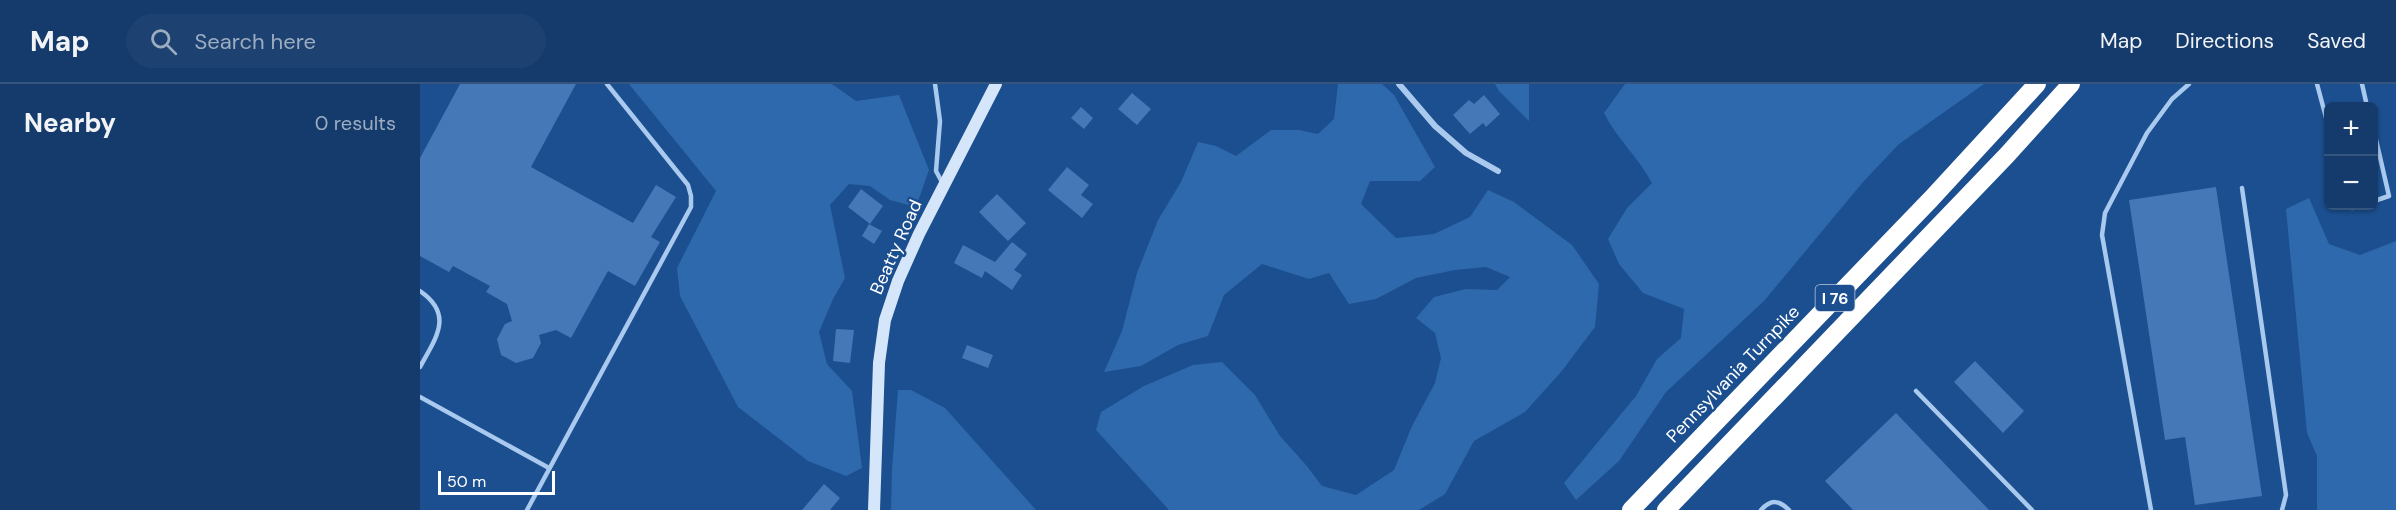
<!DOCTYPE html>
<html lang="en">
<head>
<meta charset="utf-8">
<style>
  :root { --surface:#143b6b; --page:#1d4271; --text:#f1f3f6; --muted:#9dadc1; --line:#33557e }
  body { margin:0; font-family:"DM Sans",sans-serif; background:var(--page); color:var(--text) }
  .controls { position:absolute; right:18px; top:18px; display:grid; overflow:hidden; border-radius:9px; box-shadow:0 2px 4px #0004 }
  .controls button { width:54px; height:54px; display:grid; place-items:center; padding:0; border:0; border-bottom:2px solid var(--line); background:var(--surface); color:var(--text); font:30px sans-serif }
  .scale { position:absolute; left:18px; bottom:15px; width:117px; box-sizing:border-box; padding-left:6px; border:3px solid #fff; border-top:0; font-size:16px; line-height:21px; white-space:nowrap; color:#fff; -webkit-text-stroke:4px #1b4f8f; paint-order:stroke }
  .list { margin:0; padding:0; list-style:none }
  h2 { display:flex; justify-content:space-between; align-items:center; height:78px; margin:0; padding:0 24px; font-size:26px }
  h2 small { font-size:20px; font-weight:400; color:var(--muted) }
  .icon { flex:none; width:33px; height:33px; fill:none; stroke:currentColor; stroke-width:2; stroke-linecap:round; stroke-linejoin:round }
  .map { position:relative; flex:none; width:1976px; height:426px; overflow:hidden }
  header { display:flex; align-items:center; gap:36px; box-sizing:border-box; height:84px; padding:0 30px; background:var(--surface); border-bottom:2px solid var(--line) }
  header strong { font-size:28px }
  nav { display:flex; gap:33px; margin-inline-start:auto; font-size:21px }
  .search { width:420px; height:54px; background:var(--page); display:flex; align-items:center; gap:15px; box-sizing:border-box; padding:0 21px; border-radius:33px; color:var(--muted); font-size:22px }
  main { display:flex }
  aside { flex:1; background:var(--surface) }
  .map>svg:first-child { display:block }
</style>
</head>
<body>
<header>
<strong>Map</strong>
<div class="search"><svg class="icon" aria-label="search" viewBox="0 0 24 24"><circle cx="10" cy="10" r="6"/><path d="M15 15l6 6"/></svg>Search here</div>
<nav><a>Map</a><a>Directions</a><a>Saved</a></nav>
</header>
<main>
<aside>
<h2>Nearby<small>0 results</small></h2>
<ul class="list">
</ul>
</aside>
<div class="map">
<svg width="1976" height="426" viewBox="0 0 1976 426">
  <rect width="100%" height="100%" fill="#1b4f8f"/>
  <path fill="#2e69ad" d="M209,0H412L436,17L479,11L509,86L496,123L470,116L450,102L429,100L410,121L425,194L413,215L399,248L407,280L432,307L442,384L426,392L388,377L318,323L260,212L257,184L296,107Z
    M918,0H962L974,11L1015,83L1000,97H950L941,120L976,154L1014,150L1050,133L1068,106L1094,118L1152,161L1179,200L1175,243L1141,288L1105,328L1054,357L1025,410L999,426H749L676,346L681,328L724,302L773,281L802,278L835,311L860,352L886,381L902,402L936,411L974,386L992,342L1015,299L1021,274L1015,249L996,234L1014,213L1046,205L1077,206L1090,193L1066,183L1035,186L996,194L956,215L929,220L909,189L889,195L842,180L804,211L788,252L758,261L721,282L684,288L702,247L717,189L738,136L761,98L778,58L796,62L816,72L851,46H879L898,50L914,35Z
    M1075,0H1109V37L1079,7Z
    M1205,0H1564L1479,60L1443,98L1344,217L1246,308L1199,377L1156,416L1144,399L1216,312L1237,275L1261,254L1264,225L1223,209L1199,180L1188,155L1207,124L1232,99C1219,74 1197,55 1184,29Z
    M1889,114L1909,160L1940,171L1976,157V426H1897V372L1887,349L1866,125Z
    M478,306H491L525,324L616,426H471L472,385Z"/>
  <path fill="#4478b7" d="M40,0H156L111,83L213,139L236,101L256,113L231,153L240,158L215,202L188,187L151,254L136,246L119,251L121,259L113,274L96,279L81,271L77,255L85,240L92,237L87,220L66,208L70,202L33,182L29,188L0,172V74Z
    M712,9L731,25L717,41L698,25Z
    M1064,11L1080,30L1066,43L1063,39L1050,50L1033,31L1049,16L1054,20Z
    M661,23L673,34L664,45L651,34Z
    M647,83L669,101L661,111L673,120L662,134L628,106Z
    M1796,103L1842,412L1775,421L1765,353L1745,356L1709,116Z
    M441,105L463,122L450,140L428,123Z
    M577,110L606,139L588,157L559,128Z
    M449,140L462,147L454,160L442,152Z
    M592,158L607,170L594,186L602,191L592,206L565,187L562,194L534,179L543,161L575,178Z
    M416,245L434,246L430,279L413,277Z
    M547,261L573,271L568,284L542,274Z
    M1555,277L1604,327L1583,349L1534,298Z
    M1476,329L1569,426H1433L1405,397Z
    M404,400L420,414L410,426H382Z"/>
  <g fill="none" stroke-linecap="round" stroke-linejoin="round">
    <path stroke="#a9c9ee" stroke-width="4.5" d="M515,0L520,37L516,87L523,100
      M1897,0L1908,41
      M1942,0L1947,22
      M1954,47L1969,112L1954,117
      M1822,104L1866,411L1862,426
      M1931,122L1932,124L1941,122
      M0,207C35,231 15,255 0,283
      M1496,307L1612,426
      M0,313L129,384
      M107,426L271,123V112L268,101L187,0
      M1341,426C1351,415 1359,416 1369,426
      M1731,426L1682,151L1685,129L1727,49L1752,15L1769,0"/>
    <path stroke="#a9c9ee" stroke-width="6" d="M979,0L1015,42L1046,69L1078,87"/>
    <path stroke="#d6e6fa" stroke-width="12" d="M454,426L459,279L465,236L478,197L499,150L576,0"/>
    <path stroke="#fff" stroke-width="18" d="M1211,426L1511,115L1617,0
      M1246,426L1587,71L1651,0"/>
  </g>
  <g text-anchor="middle" stroke-width="5" stroke-linejoin="round" paint-order="stroke">
    <rect fill="#1b4f8f" stroke="#bbcadd" stroke-width="1.5" x="1395.5" y="201" width="39" height="26" rx="4.5"/>
    <g font-size="16" font-weight="bold" fill="#fff">
      <text x="1415" y="220">I 76</text>
    </g>
    <g font-size="18" fill="#fff" stroke="#1b4f8f">
      <text transform="translate(476 163) rotate(-66)" y="6">Beatty Road</text>
      <text transform="translate(1313 290) rotate(-46)" y="6">Pennsylvania Turnpike</text>
    </g>
  </g>
</svg>
<div class="controls">
<button>+</button>
<button>−</button>
</div>
<div class="scale">50 m</div>
</div>
</main>
</body>
</html>
